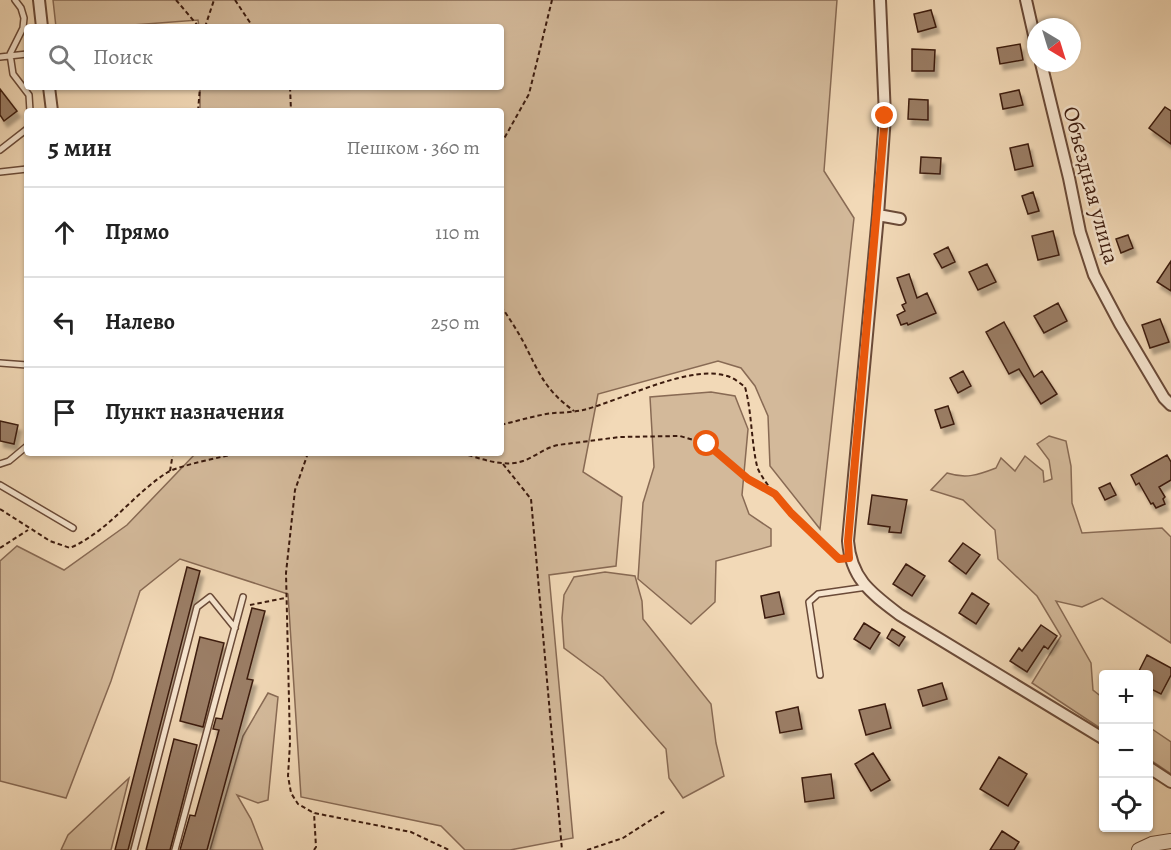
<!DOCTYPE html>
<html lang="ru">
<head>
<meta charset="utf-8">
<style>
  :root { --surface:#fff; --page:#f2f2f2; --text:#222; --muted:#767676; --line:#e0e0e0 }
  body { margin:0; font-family:Alegreya,serif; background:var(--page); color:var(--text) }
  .controls { position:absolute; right:18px; bottom:18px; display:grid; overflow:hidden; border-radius:6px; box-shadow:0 2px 4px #0004 }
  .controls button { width:54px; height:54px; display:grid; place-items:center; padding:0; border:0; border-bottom:2px solid var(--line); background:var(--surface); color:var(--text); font:30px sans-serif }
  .compass { position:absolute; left:1027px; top:18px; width:54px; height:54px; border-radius:50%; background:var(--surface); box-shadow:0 2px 4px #0004; rotate:142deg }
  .stop { position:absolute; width:18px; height:18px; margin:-14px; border:4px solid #ea580c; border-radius:50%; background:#fff }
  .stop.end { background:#ea580c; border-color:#fff; box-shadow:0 2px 6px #0008 }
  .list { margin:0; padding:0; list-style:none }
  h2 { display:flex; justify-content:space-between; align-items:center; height:78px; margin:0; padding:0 24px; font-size:26px }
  h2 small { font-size:20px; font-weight:400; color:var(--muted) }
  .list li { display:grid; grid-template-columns:39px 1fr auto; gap:18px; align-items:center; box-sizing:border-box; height:90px; padding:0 24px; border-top:2px solid var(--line) }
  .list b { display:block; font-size:22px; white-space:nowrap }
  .list em { font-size:20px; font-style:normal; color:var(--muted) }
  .icon { flex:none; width:33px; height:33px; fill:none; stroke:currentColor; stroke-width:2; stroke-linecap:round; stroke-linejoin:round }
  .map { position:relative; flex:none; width:1171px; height:850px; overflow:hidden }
  .search { position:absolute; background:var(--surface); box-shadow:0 2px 4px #0004; left:24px; top:24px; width:480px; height:66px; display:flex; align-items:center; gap:15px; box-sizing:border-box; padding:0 21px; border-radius:6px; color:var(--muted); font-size:22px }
  .panel { position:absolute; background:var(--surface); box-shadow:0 2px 4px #0004; left:24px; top:108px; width:480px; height:348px; border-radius:6px }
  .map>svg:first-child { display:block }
</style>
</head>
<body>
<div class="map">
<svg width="1171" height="850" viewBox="0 0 1171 850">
  <defs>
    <filter id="shadow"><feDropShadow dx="3.5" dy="6" stdDeviation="1.5" flood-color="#0004"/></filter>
  </defs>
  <rect width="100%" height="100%" fill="#f2d9b7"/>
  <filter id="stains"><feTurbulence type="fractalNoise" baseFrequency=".00333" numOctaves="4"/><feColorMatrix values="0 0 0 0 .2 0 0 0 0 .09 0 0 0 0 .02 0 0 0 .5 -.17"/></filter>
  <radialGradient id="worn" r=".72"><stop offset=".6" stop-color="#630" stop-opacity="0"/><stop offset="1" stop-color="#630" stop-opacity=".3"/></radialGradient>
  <path fill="#d3b99a" stroke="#886a54" stroke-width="1.5" d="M53,0H837L824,171L854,218L820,529L770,466L768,416L755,386L741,368L718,361L598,394L583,472L622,497L616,566L549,575L573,838L510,850H465L441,826L301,797L288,594L180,559L140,591L111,681L66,798L0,781V561L17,546L64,570L127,525L196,453H501V111H200V87H501V27H199L198,20L106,27H56Z
    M711,392L735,396L748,429L742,495L749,514L771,529V546L716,561L715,602L691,624L638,579L643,503L654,467L650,397Z
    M1049,436L1066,441L1071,466L1072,503L1082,533L1162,528L1171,537V643L1102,598L1082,607L1056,601L1091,663L1093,690L1103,698V730L1032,683L1061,636L1037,596L998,559L995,530L963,500L931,490L947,473C966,479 978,475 996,468L1001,458L1015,471L1025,456L1043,471L1044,482L1052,479L1049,460L1037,444Z
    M605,572L635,576L642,601L643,619L711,704L716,743L724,776L683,798L669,778L666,749L603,677L564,648L562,618L564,595L574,577Z
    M268,693L278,697L268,800L258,803L237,795L251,819L263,850H210L243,736Z
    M1149,727L1171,742V774L1149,759Z
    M129,778L111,850H61L68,835Z"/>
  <path fill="#9b7e66" stroke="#3c1b0e" stroke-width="1.5" filter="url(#shadow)" d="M931,10L936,27L918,32L914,14Z
    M1020,44L1023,60L1000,64L997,48Z
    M912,49L935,50L934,71H912Z
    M0,89L17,111L4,121L0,115Z
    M1019,90L1023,105L1003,109L1000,94Z
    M909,99L928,100V120L908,119Z
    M1165,107L1171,111V144L1149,128Z
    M1028,144L1033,166L1015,170L1010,148Z
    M921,157L941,158L940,174L920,173Z
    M1033,192L1039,211L1028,214L1022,196Z
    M1053,231L1059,255L1038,260L1032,236Z
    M1128,235L1133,248L1121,253L1116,239Z
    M948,247L955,262L942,268L934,254Z
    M1171,261V291L1157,282Z
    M987,264L996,282L978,290L969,272Z
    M909,274L917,298L927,293L936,313L908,325L907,323L901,325L897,315L905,311L902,305L906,303L897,278Z
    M1058,303L1067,321L1044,333L1034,316Z
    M1160,319L1169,342L1150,348L1142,325Z
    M1004,322L1034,377L1042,371L1057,394L1041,404L1019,369L1009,374L986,332Z
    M963,371L971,386L958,393L950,378Z
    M948,406L954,424L941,428L935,410Z
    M0,421L18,425L14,444L0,441Z
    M1167,455L1171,462V480L1159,487L1165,497L1163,499L1165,504L1156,508L1153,503L1151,504L1139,483L1136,485L1131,475Z
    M1110,483L1116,495L1105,500L1099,488Z
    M872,495L907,500L901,533L889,532L890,527L868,524Z
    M963,543L980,555L966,574L949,561Z
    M906,564L925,576L912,596L893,584Z
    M187,567L200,571L128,850H115Z
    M779,592L784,614L765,618L761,596Z
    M972,593L989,604L976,624L959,613Z
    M252,608L265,611L247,679L253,680L207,850H180L190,815L195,816L219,730L213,729L216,718L222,719Z
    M864,623L880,633L870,649L854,639Z
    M1041,625L1057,636L1048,649L1044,646L1027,672L1010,661L1019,648L1022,651Z
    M892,629L905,637L899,646L887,638Z
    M200,637L224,643L203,727L180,721Z
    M1147,655L1171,668V675L1161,694L1149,688V675H1137Z
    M942,683L947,699L923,706L918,690Z
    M885,704L891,728L866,735L859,710Z
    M798,707L802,729L780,733L776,712Z
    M174,739L197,745L180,812L170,850H146Z
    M873,753L890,780L871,791L855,764Z
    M999,757L1027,774L1008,806L980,789Z
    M831,774L834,798L805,802L802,778Z
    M1002,831L1019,842L1014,850H990Z"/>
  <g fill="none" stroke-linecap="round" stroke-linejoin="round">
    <defs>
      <path id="service" d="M15,0L21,8L24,18L23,28L10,54L13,74L29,95L30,111
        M0,57L27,54
        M0,150L27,129
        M0,172L27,169
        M0,363L27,365
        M0,464L9,461L27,446
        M0,485L73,528
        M820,675L809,602L818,594L867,587
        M134,850L197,607L210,597L235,628
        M175,850L243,597"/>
      <path id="minor" d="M39,0L42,27
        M1026,0L1036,44
        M1041,63L1069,178L1080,232L1094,275L1120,324L1164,398L1171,405
        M49,87L52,111
        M878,215L885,116L880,0
        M900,219L878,215L848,541C851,579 871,593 900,615L1104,739
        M1148,767L1171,782"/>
      <path id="tertiary" d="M1139,850L1152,844L1171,841"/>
    </defs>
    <use href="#service" stroke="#6a4a38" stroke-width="8"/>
    <use href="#minor" stroke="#6a4a38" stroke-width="14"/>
    <use href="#tertiary" stroke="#6a4a38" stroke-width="16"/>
    <path stroke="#3c1b0e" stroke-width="2" stroke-dasharray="4.5 3" stroke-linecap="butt" d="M176,0L199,27
      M235,0L253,27
      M205,27L214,0
      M290,87L291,111
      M198,111L200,87
      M501,144L529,94L552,0
      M501,306C509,318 517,330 524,343C539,373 545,390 574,411
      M501,425C516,421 531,417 546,414C558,412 571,413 583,410C621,401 692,362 730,377C735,379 741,384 745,387C752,413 751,440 757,466C761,484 823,550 841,559
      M308,453L295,490L286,573L290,743L288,776L291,793L298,804L314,813L411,832L449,850
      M461,453C480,458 503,468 523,461C535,457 544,448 558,445L620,437L680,436L707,444L748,479L770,491
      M503,464L531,499L562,850
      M170,471L173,453
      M0,509L50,541L70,548C109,531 133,494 168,472C181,465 222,457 239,453
      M0,548L28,530
      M250,605L285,598
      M314,850L316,847L314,813
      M587,850L623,838L665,811"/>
    <use href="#service" stroke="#f7e6d0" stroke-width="5"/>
    <use href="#minor" stroke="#f7e6d0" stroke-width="10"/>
    <use href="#tertiary" stroke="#f7e6d0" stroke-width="14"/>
  </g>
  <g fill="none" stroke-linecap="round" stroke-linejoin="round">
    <path stroke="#ea580c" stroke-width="8" d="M707,444L748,479L775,494L791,513L839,559L849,558L848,541L885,116"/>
  </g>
  <g text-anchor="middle" stroke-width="5" stroke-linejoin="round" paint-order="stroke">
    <g font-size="22" fill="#3c1b0e" stroke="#f7e6d0">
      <text transform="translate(1092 185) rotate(75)" y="8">Объездная улица</text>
    </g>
  </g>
  <rect width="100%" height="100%" filter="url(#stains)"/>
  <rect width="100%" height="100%" fill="url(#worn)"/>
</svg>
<div class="controls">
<button>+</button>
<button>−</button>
<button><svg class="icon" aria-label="locate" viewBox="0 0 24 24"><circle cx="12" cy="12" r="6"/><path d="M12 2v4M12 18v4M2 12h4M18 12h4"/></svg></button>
</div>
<svg class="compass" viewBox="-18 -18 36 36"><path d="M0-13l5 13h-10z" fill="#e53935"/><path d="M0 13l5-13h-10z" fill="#767676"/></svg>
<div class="stop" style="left:707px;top:444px"></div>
<div class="stop end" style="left:885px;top:116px"></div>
<div class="search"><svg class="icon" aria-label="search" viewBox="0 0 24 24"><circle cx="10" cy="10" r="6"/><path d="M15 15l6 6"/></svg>Поиск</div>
<section class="panel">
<h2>5 мин<small>Пешком · 360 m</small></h2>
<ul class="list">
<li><svg class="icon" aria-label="ahead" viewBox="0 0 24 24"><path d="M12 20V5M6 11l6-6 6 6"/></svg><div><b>Прямо</b></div><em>110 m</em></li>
<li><svg class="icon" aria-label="left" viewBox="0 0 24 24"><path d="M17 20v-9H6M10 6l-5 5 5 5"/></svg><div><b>Налево</b></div><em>250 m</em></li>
<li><svg class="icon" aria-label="arrive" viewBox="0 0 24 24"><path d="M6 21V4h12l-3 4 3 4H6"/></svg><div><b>Пункт назначения</b></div></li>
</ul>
</section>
</div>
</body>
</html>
